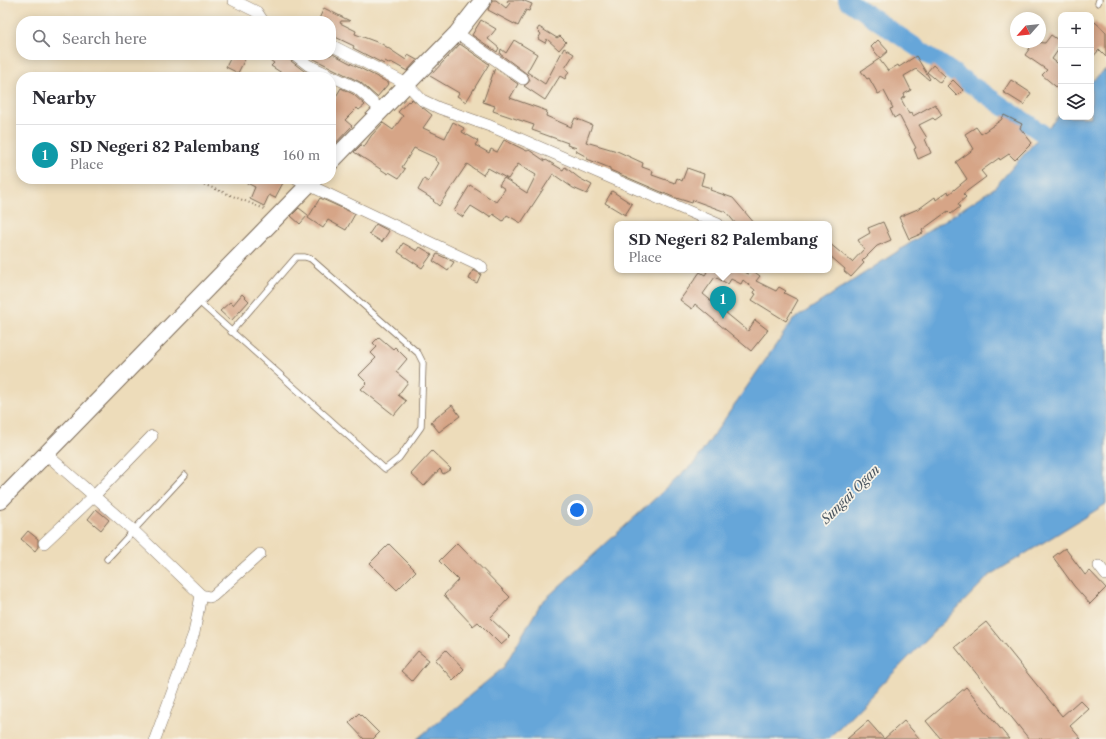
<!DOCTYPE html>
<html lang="en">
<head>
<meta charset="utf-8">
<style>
  :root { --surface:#fff; --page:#f2f2f3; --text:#2b2b33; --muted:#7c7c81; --line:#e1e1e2; --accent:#1f6fb2 }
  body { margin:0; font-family:"Libre Caslon Text",serif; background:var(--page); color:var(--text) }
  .controls { position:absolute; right:12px; top:12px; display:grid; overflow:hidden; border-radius:8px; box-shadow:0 2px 10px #0003 }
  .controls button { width:36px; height:36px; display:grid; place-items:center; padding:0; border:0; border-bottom:1px solid var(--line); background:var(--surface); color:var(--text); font:20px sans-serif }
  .compass { position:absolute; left:1010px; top:12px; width:36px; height:36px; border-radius:50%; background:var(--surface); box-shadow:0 2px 10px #0003; rotate:243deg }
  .you { position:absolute; left:577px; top:510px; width:14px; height:14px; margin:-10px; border:3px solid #fff; border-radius:50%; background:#1a73e8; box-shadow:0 0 0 6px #1a73e833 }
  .badge { display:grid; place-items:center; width:26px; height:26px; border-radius:50%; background:var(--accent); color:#fff; font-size:13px; font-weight:700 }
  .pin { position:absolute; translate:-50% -33px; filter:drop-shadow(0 1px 2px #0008) }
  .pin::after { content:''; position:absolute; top:21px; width:14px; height:12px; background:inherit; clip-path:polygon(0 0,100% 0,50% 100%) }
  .popup { position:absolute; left:614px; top:221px; width:218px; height:52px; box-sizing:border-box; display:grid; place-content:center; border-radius:8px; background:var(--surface); filter:drop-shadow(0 1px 3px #0005); font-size:13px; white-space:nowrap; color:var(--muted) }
  .popup b { font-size:15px; color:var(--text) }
  .popup::after { content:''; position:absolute; left:50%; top:100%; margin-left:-8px; border:8px solid transparent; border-top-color:var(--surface) }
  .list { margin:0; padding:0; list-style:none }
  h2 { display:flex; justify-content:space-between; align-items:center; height:52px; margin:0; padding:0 16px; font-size:17px }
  h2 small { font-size:13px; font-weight:400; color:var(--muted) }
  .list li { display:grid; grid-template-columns:26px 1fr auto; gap:12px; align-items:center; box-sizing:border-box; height:60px; padding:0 16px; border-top:1px solid var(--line) }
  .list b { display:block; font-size:15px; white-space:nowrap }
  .list p { margin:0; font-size:13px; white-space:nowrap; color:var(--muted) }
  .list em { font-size:13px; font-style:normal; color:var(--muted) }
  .icon { flex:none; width:22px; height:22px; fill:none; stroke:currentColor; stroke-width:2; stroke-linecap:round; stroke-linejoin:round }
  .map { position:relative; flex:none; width:1106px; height:739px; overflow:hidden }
  .search { position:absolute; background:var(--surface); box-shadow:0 2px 10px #0003; left:16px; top:16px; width:320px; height:44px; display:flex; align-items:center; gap:10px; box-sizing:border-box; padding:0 14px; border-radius:16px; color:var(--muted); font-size:15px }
  .panel { position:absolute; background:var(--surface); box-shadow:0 2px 10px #0003; left:16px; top:72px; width:320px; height:112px; border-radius:16px }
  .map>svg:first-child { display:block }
</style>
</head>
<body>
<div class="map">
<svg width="1106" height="739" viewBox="0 0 1106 739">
  <rect width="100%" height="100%" fill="#f7f3e8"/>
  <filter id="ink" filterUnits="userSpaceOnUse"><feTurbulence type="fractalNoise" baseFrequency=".025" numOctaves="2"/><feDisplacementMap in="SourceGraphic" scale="8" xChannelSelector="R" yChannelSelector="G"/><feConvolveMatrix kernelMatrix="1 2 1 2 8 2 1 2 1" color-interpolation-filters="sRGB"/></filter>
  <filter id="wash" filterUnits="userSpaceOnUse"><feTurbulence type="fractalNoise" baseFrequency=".012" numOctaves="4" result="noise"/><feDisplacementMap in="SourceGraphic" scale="16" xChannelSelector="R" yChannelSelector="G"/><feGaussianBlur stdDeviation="0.9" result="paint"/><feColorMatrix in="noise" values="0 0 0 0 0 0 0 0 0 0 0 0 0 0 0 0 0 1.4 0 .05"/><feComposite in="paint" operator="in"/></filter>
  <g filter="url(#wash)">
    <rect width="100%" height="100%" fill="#eddcba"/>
    <path fill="#66a6d9" stroke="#50687c" d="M1106,69V504L989,576L828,739H417L503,668L541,603L695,462L793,320L994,188L1061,113V117H1091V82Z"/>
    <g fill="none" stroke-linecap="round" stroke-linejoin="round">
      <path stroke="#66a6d9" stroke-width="18" d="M847,0L1042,133"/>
    </g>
    <g id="blocks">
      <path fill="#d6a587" d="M492,0H496L506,8L510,3L507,2L508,0H522L532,4L529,11L526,10L518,26L488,10Z
        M324,8L350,21H341L340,23L356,31L355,34L382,44L406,60L408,55L417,60L407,71L391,62L390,64L385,61L384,64L353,48L354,46L331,35V21H318Z
        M481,20L496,29L488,39L499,48L497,52L472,35Z
        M1095,22L1106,32V57L1099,50L1091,59V27Z
        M539,27L557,38L560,36L566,42L559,50L547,39L545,43L538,39L541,34L537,30Z
        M1051,35L1061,42V46L1052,59L1061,66V91L1042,75L1047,70L1025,55L1034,42L1045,43Z
        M514,40L537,54L527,72L545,84L564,48L574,54L565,68L569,71L565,79L560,76L545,100L524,86L528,83L530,80L527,74L500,54L501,49L506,53Z
        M878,40L888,51L880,58L871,47Z
        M460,44L489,64L466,102L457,96L459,93L430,76Z
        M331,53L346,61L389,83L377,97L360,82L306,55H331Z
        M232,55H247L238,73L226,67Z
        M263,55H288L291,61L304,71L317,77H288L271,66L274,63Z
        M916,56L930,79L929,80L916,69L904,76L911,90L904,94L905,97L901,99L909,114L912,112L913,116L935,104L942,115L935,120L933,118L919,125L927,138L925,139L931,153L918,159L914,149L916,148L899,115L894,118L890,109L893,108L884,91L878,94L869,78L867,79L861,71L879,59L888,71L898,65L899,67Z
        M933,65L945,76L940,83L927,72Z
        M495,68L518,84L510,98L547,111L546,116L571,127L575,118L592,125L586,142L617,151L643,163L642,167L653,171L652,175L675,183L677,178L682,181L687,168L704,174L701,185L711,188L710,190L733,198L755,224H736L726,212L693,200L692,203L673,197L610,170V168L587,159V157L576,151L577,148L567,145L568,143L532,130L534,125L493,111L495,106L483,102Z
        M953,80L963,90L957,96L947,86Z
        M1011,80L1031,93L1024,105L1003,92Z
        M341,88L353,94L365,105L359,110L357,108L345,120L352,126L331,148V105Z
        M412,99L432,115L423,128L445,138L453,122L464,128L462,132L478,141L475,145L489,153L491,149L497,152L504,140L527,151L529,150L545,161L546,160L563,170L565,167L579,178L592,185L587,194L573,188L553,174L521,223L507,215L503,221L493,214L491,217L485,213L484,214L471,206L463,217L454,211L470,185L496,202L505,189L499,185L504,178L527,193L536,175L518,164L508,179L488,168L483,175L467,164L439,206L433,201L434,200L418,190L424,179L428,182L439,163L435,160L436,158L414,148L402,167L405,169L399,178L389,172L388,174L354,152L361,145L364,147L371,136L383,123L393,130L403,116L398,112L408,101L409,102Z
        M1004,115L1022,124L1020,128L1032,143L1015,160L1009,154L1000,160L999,158L981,171L986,177L963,194L966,197L958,204L960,207L951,214L948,211L922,230L923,233L909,239L899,217L920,208L935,197L936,200L948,191L949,194L967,179L956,162L974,149L965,134L976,127L981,134L1001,120Z
        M239,179H285L275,198L269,195L264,206L250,199L255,187Z
        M612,191L632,204L625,215L605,203Z
        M320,198L355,214L346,230L328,220L323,228L308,218Z
        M299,208L308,215L300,224L291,216Z
        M883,222L891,240L877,246L862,261L864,263L851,277L844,271L845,269L829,255V243L852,262L864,249L858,240L870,233L868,228Z
        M376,224L389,231L382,242L369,234Z
        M403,243L417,251L420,247L432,254L422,268L398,252Z
        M437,254L454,262L448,271L433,261Z
        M473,270L481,274L477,283L469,279Z
        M704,270H740L749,274L752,270L760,276L756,281L776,291L779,287L786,291L784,293L798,300L786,321L752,300L756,294L754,293L755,290L743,280L741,284L731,279L728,284L715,277L703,294L748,331L755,320L768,330L751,351L695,304L692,309L680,300L700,272L705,275L707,272Z
        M242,294L249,301L231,321L220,311L230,302L233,305Z
        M379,337L393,349L395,347L407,359L396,372L408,382L398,395L406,401L394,415L361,389L367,383L359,375L376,358L371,353L377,347L373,343Z
        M452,405L460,416L439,432L431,422Z
        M432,451L451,469L443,474L440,469L424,486L411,474Z
        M96,509L109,520L101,530L88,519Z
        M28,531L38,539V547L35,551L21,539Z
        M457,543L510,597L490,618L510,637L501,645L478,622L473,626L444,595L458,580L439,561Z
        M389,544L416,571L397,590L370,563Z
        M1065,548L1085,575L1090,571L1106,588L1090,604L1074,586L1053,557Z
        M986,622L1062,716L1080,700L1089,709L1070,726L1081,739H1029L955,647Z
        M446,650L464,669L453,680L435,660Z
        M418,651L429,660L412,681L401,671Z
        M966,687L1009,739H941L926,721Z
        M359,713L379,733L373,739H364L349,723Z
        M868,721L884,739L904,721L920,739H847Z"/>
    </g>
  </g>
  <g filter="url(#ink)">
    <use href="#blocks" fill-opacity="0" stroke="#796855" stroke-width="1"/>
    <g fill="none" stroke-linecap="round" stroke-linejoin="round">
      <defs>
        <path id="lane" d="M1098,3L1099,0
          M198,301L385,469L399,458L421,427L423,363L418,353L311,259L305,257H296L231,332
          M107,559L185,475"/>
        <path id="street" d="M233,0L257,12L263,21
          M457,33L523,79
          M331,45L407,84L422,100L439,108L490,126L718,224
          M295,55L308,65L357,88L381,110
          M296,179L482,267
          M46,454L133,530L201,595L194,633L155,739
          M44,543L94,496L152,436
          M1099,566L1106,575
          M201,595L209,597L213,596L260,554"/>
        <path id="secondary" d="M331,162L457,33L483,0
          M0,501L314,179"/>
      </defs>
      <use href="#lane" stroke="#796855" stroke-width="7"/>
      <use href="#street" stroke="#796855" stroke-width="12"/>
      <use href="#secondary" stroke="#796855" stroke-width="18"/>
      <path stroke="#796855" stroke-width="2" stroke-dasharray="1 3" stroke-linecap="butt" d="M193,180L267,210"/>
      <use href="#lane" stroke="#fff" stroke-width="5.5"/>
      <use href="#street" stroke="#fff" stroke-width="11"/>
      <use href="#secondary" stroke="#fff" stroke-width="16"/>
    </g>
  </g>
  <g text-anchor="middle" stroke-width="3.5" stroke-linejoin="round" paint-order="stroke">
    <g font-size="13" font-style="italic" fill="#4a555f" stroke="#f7f3e8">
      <text transform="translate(850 494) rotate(-45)" y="5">Sungai Ogan</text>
    </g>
  </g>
</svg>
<div class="controls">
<button>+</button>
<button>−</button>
<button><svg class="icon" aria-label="layers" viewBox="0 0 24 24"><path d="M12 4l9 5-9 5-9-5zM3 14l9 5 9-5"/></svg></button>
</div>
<svg class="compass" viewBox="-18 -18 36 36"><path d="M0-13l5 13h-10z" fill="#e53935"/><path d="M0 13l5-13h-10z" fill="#7c7c81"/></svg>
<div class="you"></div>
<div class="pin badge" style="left:723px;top:319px;background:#0f9aa8">1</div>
<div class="popup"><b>SD Negeri 82 Palembang</b>Place</div>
<div class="search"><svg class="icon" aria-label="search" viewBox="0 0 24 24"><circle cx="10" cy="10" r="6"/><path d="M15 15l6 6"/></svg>Search here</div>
<section class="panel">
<h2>Nearby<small></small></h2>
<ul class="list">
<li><span class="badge" style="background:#0f9aa8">1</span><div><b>SD Negeri 82 Palembang</b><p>Place</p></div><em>160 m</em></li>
</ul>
</section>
</div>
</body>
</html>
